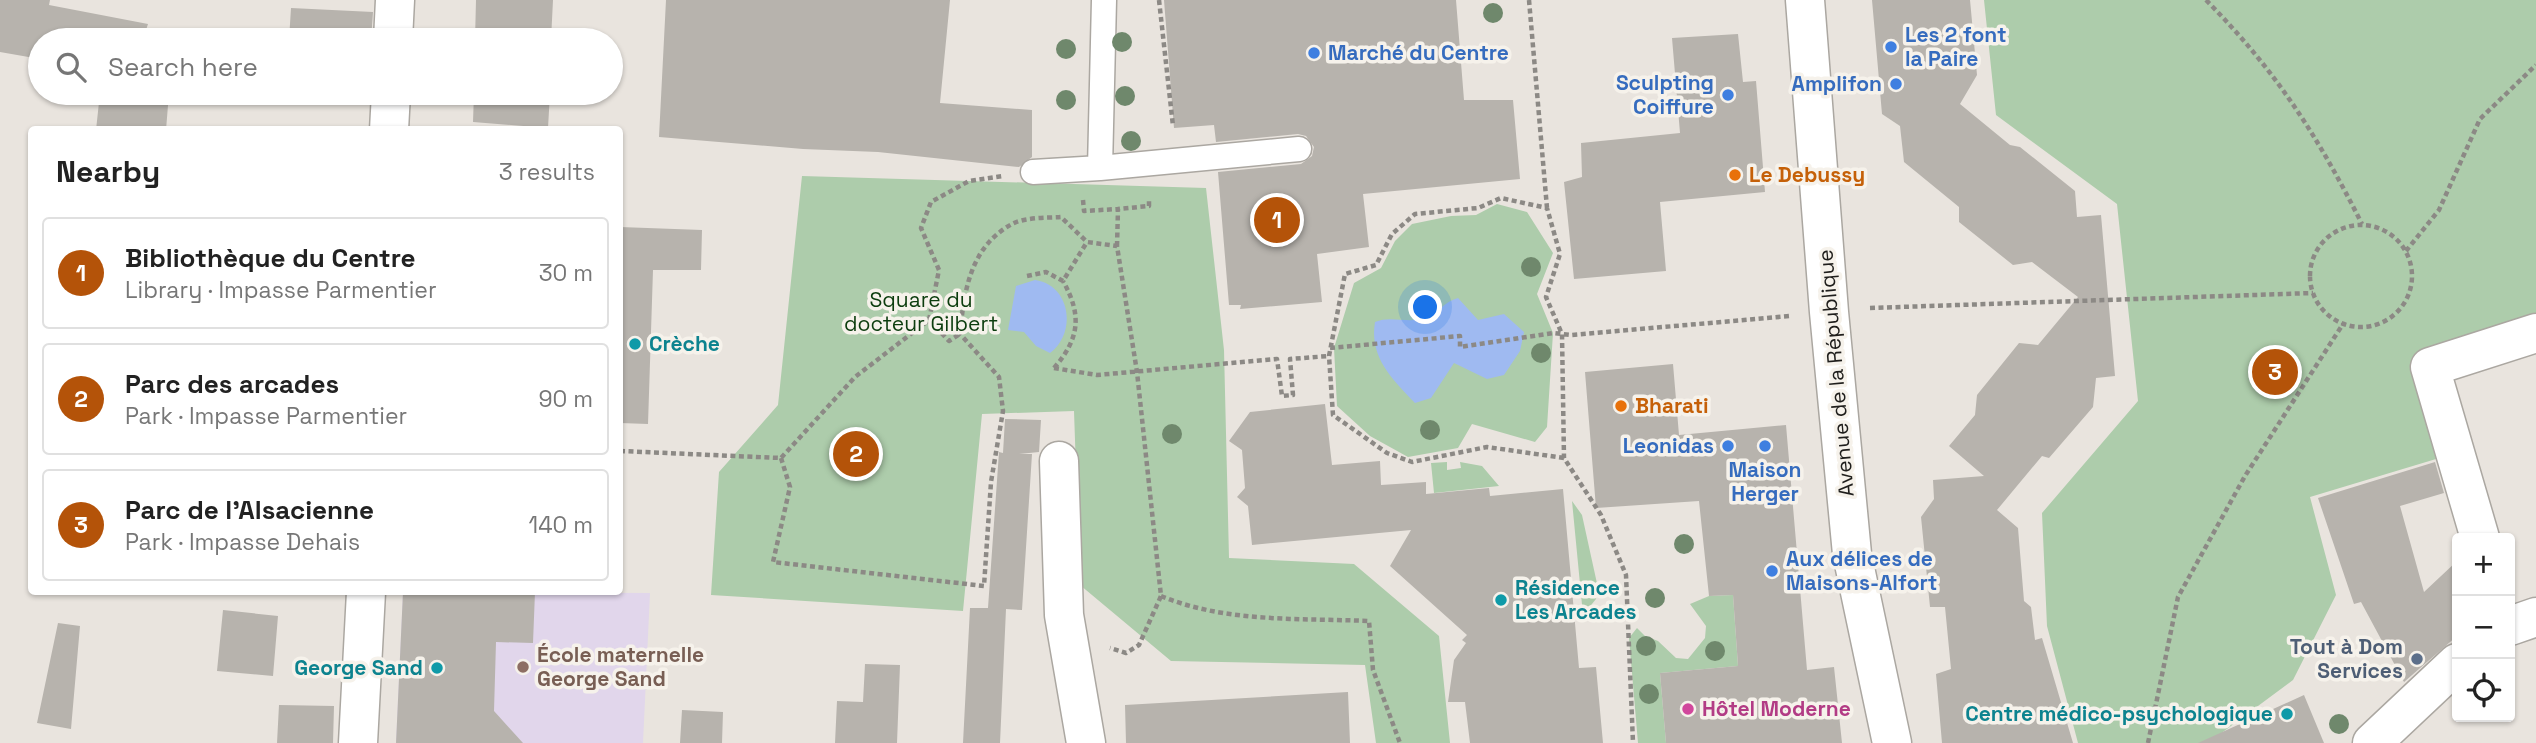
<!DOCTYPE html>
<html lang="en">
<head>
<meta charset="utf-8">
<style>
  :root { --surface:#fff; --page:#f6f6f6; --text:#222; --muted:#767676; --line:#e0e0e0; --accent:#b45309 }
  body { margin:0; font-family:"Space Grotesk",sans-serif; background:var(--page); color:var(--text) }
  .controls { position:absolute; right:21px; bottom:21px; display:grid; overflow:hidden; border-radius:7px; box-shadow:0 2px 5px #0004 }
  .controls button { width:63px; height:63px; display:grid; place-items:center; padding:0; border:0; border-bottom:2px solid var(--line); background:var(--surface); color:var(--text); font:35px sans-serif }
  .you { position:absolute; left:1426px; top:308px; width:24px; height:24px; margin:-18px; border:5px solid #fff; border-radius:50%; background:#1a73e8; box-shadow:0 0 0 10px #1a73e833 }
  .badge { display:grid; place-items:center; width:46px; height:46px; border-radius:50%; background:var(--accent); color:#fff; font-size:23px; font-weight:700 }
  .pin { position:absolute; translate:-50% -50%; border:4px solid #fff; box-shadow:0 2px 7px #0006 }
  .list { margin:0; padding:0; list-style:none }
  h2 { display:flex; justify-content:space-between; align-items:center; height:91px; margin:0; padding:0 28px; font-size:30px }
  h2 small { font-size:23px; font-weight:400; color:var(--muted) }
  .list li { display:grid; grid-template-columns:46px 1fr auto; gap:21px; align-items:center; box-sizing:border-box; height:112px; margin:0 14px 14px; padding:0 14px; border:2px solid var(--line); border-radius:7px }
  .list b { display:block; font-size:26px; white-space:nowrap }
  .list p { margin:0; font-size:23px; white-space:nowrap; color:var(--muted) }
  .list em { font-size:23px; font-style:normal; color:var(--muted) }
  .icon { flex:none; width:38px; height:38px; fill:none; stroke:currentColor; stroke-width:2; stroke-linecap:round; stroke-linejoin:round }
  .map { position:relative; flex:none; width:2536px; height:743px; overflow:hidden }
  .search { position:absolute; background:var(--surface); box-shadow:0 2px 5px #0004; left:28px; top:28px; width:595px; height:77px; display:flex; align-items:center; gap:18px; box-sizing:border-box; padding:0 24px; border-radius:38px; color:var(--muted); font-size:26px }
  .panel { position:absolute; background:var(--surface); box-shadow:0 2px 5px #0004; left:28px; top:126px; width:595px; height:469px; border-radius:7px }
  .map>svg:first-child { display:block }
</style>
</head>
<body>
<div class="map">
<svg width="2536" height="743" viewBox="0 0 2536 743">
  <rect width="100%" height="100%" fill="#e9e4de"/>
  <path fill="#e1d6eb" d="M403,592L650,593L643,743H396Z"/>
  <path fill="#adccab" d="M1984,0H2536V317L2415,358V385L2436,459L2310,497L2336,595L2293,680L2208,743H2078L2047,626L2042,513L2138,401L2117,204L1996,115Z
    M802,176L1206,188L1224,350L1229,558L1354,564L1439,636L1450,743H1376L1365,665L1171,661L1080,585L1074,411L982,414L963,611L711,595L719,472L778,405Z
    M1497,204L1527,212L1553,253L1537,294L1553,333L1547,427L1535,442L1472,424L1458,448L1408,457L1370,436L1337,406L1334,348L1354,283L1381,268L1395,241L1412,224L1451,216L1476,215Z
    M1447,462V470L1461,468L1460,462L1482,466L1499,486L1434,493L1431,463Z
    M1572,501L1582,515L1598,588L1596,599L1583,615Z
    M1733,595L1738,666L1660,673L1666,743H1638L1629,638L1637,628L1645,636L1658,641L1676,658L1688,659L1705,638L1706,626L1690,604L1709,596Z"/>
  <path fill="#9fbaf1" d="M1035,280C1071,285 1077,333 1050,353L1036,346L1024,332L1008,330L1016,286Z
    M1458,298L1478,320L1504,314L1524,332L1520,351L1504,375L1487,379L1454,363L1431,398L1415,403C1392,379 1369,357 1375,322C1391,315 1408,324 1425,318C1438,313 1444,302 1458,298Z"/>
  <path fill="#b7b3ad" d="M0,0H50L49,5L148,24L146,30L173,32V40H40V59L0,52Z
    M476,0H553L551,40H475Z
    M666,0H950L940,103L1032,110V157L1019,167L878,152L803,149L659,137Z
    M1164,0H1456L1464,100H1513L1520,179L1363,194L1369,247L1317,254L1322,302L1240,309L1241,305H1229L1218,172L1301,164L1312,156L1314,147L1306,136L1298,134L1216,142L1214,125L1174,128Z
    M1872,0H1970L1977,75L1960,104L2010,145L2020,147L2075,191L2077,217L2101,215L2115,376L2096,378L2093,407L2049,458L2042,456L1997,510L2018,528L2024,601L2031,607L2035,640L2042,638L2073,743H1942L1936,674L1951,669L1945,607H1930L1921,517L1934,499L1933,480L1984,476L1949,446L1975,415L1977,395L2019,343L2038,345L2078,297L2032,262L2013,265L1959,222V207L1904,162L1900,126L1882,114Z
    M291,8L373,12L371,40H289Z
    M1738,34L1743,82L1756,81L1765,192L1660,202L1666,271L1574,279L1564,182L1582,177L1581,143L1680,133L1672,38Z
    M100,93H169L166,130H96Z
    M474,93H550L548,128L473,122Z
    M620,227L702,230L701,270H653L648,424L620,423Z
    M1673,364L1679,435L1786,425L1807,670L1834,667L1842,743H1666L1660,673L1738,666L1733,595L1709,596L1699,501L1596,508L1585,372Z
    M1325,404L1332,465L1380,461L1381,485L1426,482V494L1489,488L1490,496L1563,489L1579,668L1596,667L1603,743H1470L1465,702H1448L1454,660L1466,643L1462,640L1467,635L1390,566L1411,530L1252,545L1248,506L1237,497L1245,488L1242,450L1229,441L1250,412Z
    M1005,419L1041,420L1039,452L1019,454H1032L1022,610L1006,609L1000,743H963L970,608H997H988L999,452L1003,453Z
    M2435,462L2444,493L2400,506L2424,592L2457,561V636L2404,682L2361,602L2354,604L2318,498Z
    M403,592H535L533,643L496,642L494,711L523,743H396Z
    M223,610L278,616L273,676L217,671Z
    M58,623L80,626L71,729L37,723Z
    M865,664L900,665L897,743H835L837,701L863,702Z
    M1348,692L1350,743H1126L1125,705Z
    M2304,695L2324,743H2198Z
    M279,705L334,706L333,743H277Z
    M682,710L723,712L722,743H680Z"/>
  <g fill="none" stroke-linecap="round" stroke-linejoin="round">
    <defs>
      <path id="lane" d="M1104,0L1100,168L1299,149
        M1033,172L1100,168"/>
      <path id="street" d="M393,40L395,0
        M389,130L391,93
        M1059,461L1064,615L1086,743
        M2480,538L2430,367L2536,333
        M358,743L366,592"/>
      <path id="secondary" d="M1805,0L1829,312L1852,554L1892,743
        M2510,626L2536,617
        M2372,743L2457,663"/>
    </defs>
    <use href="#lane" stroke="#aba7a1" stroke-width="27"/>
    <use href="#street" stroke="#aba7a1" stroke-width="41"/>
    <use href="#secondary" stroke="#aba7a1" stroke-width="41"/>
    <path stroke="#8c8985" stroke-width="4.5" stroke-dasharray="5 3.5" stroke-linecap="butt" d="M1159,0L1173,126
      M1529,0L1547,208
      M2206,0C2277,72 2317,135 2362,224
      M1083,200L1084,211L1118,209
      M2310 276a51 51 0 1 1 102 0a51 51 0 1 1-102 0Z
      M1117,246L1118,209L1149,206V198
      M2406,251L2439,210L2480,119L2536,65
      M1027,276L1046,272L1063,281L1087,242
      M1870,308L2313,293
      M929,320L939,270L921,228L931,202L969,181L1003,176
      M1330,348L1460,336V347L1553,333L1571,335L1790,316
      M1054,368L1097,375L1277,359L1282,396L1293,395L1290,359L1329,356
      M1054,368C1080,338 1082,315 1063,281
      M620,451L781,458L855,377L929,320L949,341L960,334C964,291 970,247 1012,224C1025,217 1047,218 1061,217L1087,242L1117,246L1137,372L1161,596L1139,645L1126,653L1110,648
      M781,458L790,487L773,562L984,586L991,482L1003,411L999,377L960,334
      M1564,458L1487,447L1412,462L1387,453L1333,415L1329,356L1345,274L1376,265L1392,234L1415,214L1478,208L1501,198L1547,208L1560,254L1546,297L1562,334L1564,458L1601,515L1626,575L1633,743
      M1161,596C1226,623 1300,618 1369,621L1373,670L1400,743
      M2148,743L2178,597L2245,476L2343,324"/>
    <use href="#lane" stroke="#fff" stroke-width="24"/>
    <use href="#street" stroke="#fff" stroke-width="38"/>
    <use href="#secondary" stroke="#fff" stroke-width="38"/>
  </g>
  <g fill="#6f886c">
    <circle cx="1493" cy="13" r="10"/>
    <circle cx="1122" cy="42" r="10"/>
    <circle cx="1066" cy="49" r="10"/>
    <circle cx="1125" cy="96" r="10"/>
    <circle cx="1066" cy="100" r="10"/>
    <circle cx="1131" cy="141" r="10"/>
    <circle cx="1531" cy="267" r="10"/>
    <circle cx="1541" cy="353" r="10"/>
    <circle cx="1430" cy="430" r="10"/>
    <circle cx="1172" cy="434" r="10"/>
    <circle cx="1684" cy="544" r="10"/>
    <circle cx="1655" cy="598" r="10"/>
    <circle cx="1646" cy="646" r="10"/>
    <circle cx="1715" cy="651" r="10"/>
    <circle cx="1649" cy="694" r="10"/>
    <circle cx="2339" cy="724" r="10"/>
  </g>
  <g fill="#3f7fe0" stroke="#f6f2eb" stroke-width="2.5">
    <circle cx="1891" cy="47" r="7"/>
    <circle cx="1314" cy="53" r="7"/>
    <circle cx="1896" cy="84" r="7"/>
    <circle cx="1728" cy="95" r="7"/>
    <circle cx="1728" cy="446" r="7"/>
    <circle cx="1765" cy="446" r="7"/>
    <circle cx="1772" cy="571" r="7"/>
  </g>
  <g fill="#e8710a" stroke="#f6f2eb" stroke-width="2.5">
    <circle cx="1735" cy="175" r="7"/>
    <circle cx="1621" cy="406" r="7"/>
  </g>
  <g fill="#0f9aa8" stroke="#f6f2eb" stroke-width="2.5">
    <circle cx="635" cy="344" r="7"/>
    <circle cx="1501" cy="600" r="7"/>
    <circle cx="437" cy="668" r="7"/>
    <circle cx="2287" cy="714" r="7"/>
  </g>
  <circle fill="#5c6f8a" stroke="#f6f2eb" stroke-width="2.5" cx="2417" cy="659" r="7"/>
  <circle fill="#8d6e63" stroke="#f6f2eb" stroke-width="2.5" cx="523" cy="667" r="7"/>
  <circle fill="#d1479c" stroke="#f6f2eb" stroke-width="2.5" cx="1688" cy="709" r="7"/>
  <g text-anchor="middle" stroke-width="7" stroke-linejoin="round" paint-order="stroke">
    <g font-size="21" font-weight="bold" fill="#366cbe" stroke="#f6f2eb" text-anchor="start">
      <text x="1905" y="42">Les 2 font<tspan x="1905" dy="24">la Paire</tspan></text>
      <text x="1328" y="60">Marché du Centre</text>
      <text x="1714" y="90" text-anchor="end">Sculpting<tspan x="1714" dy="24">Coiffure</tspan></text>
      <text x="1882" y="91" text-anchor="end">Amplifon</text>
      <text x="1714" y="453" text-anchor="end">Leonidas</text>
      <text x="1765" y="477" text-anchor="middle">Maison<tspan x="1765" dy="24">Herger</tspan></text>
      <text x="1786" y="566">Aux délices de<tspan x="1786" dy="24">Maisons-Alfort</tspan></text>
    </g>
    <g font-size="21" font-weight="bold" fill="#c56008" stroke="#f6f2eb" text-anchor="start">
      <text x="1749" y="182">Le Debussy</text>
      <text x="1635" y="413">Bharati</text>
    </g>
    <g font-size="21" fill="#0c3d0e" stroke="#f6f2eb">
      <text x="921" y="307">Square du<tspan x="921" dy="24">docteur Gilbert</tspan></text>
    </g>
    <g font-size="21" font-weight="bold" fill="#0d838f" stroke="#f6f2eb" text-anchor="start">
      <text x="649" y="351">Crèche</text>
      <text x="1515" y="595">Résidence<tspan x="1515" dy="24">Les Arcades</tspan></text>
      <text x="423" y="675" text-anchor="end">George Sand</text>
      <text x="2273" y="721" text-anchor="end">Centre médico-psychologique</text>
    </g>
    <g font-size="21" fill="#1f1e1c" stroke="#f6f2eb">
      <text transform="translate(1836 373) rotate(-95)" y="7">Avenue de la République</text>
    </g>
    <g font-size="21" font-weight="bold" fill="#4e5e75" stroke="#f6f2eb" text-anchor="end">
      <text x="2403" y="654">Tout à Dom<tspan x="2403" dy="24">Services</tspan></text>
    </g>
    <g font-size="21" font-weight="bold" fill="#785e54" stroke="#f6f2eb" text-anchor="start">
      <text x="537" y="662">École maternelle<tspan x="537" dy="24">George Sand</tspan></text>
    </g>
    <g font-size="21" font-weight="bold" fill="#b23c85" stroke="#f6f2eb" text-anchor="start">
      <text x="1702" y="716">Hôtel Moderne</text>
    </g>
  </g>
</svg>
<div class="controls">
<button>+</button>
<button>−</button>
<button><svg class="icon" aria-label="locate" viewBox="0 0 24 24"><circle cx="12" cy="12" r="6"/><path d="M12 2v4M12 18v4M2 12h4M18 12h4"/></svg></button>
</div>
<div class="you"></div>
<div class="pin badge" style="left:1277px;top:220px">1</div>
<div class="pin badge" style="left:856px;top:454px">2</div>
<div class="pin badge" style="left:2275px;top:372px">3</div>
<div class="search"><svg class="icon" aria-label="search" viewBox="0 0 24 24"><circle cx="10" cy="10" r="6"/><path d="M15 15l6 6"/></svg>Search here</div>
<section class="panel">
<h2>Nearby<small>3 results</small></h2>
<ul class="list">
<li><span class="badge">1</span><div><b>Bibliothèque du Centre</b><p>Library · Impasse Parmentier</p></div><em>30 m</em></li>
<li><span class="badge">2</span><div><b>Parc des arcades</b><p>Park · Impasse Parmentier</p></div><em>90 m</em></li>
<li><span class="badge">3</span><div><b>Parc de l'Alsacienne</b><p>Park · Impasse Dehais</p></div><em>140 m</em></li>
</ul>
</section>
</div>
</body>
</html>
